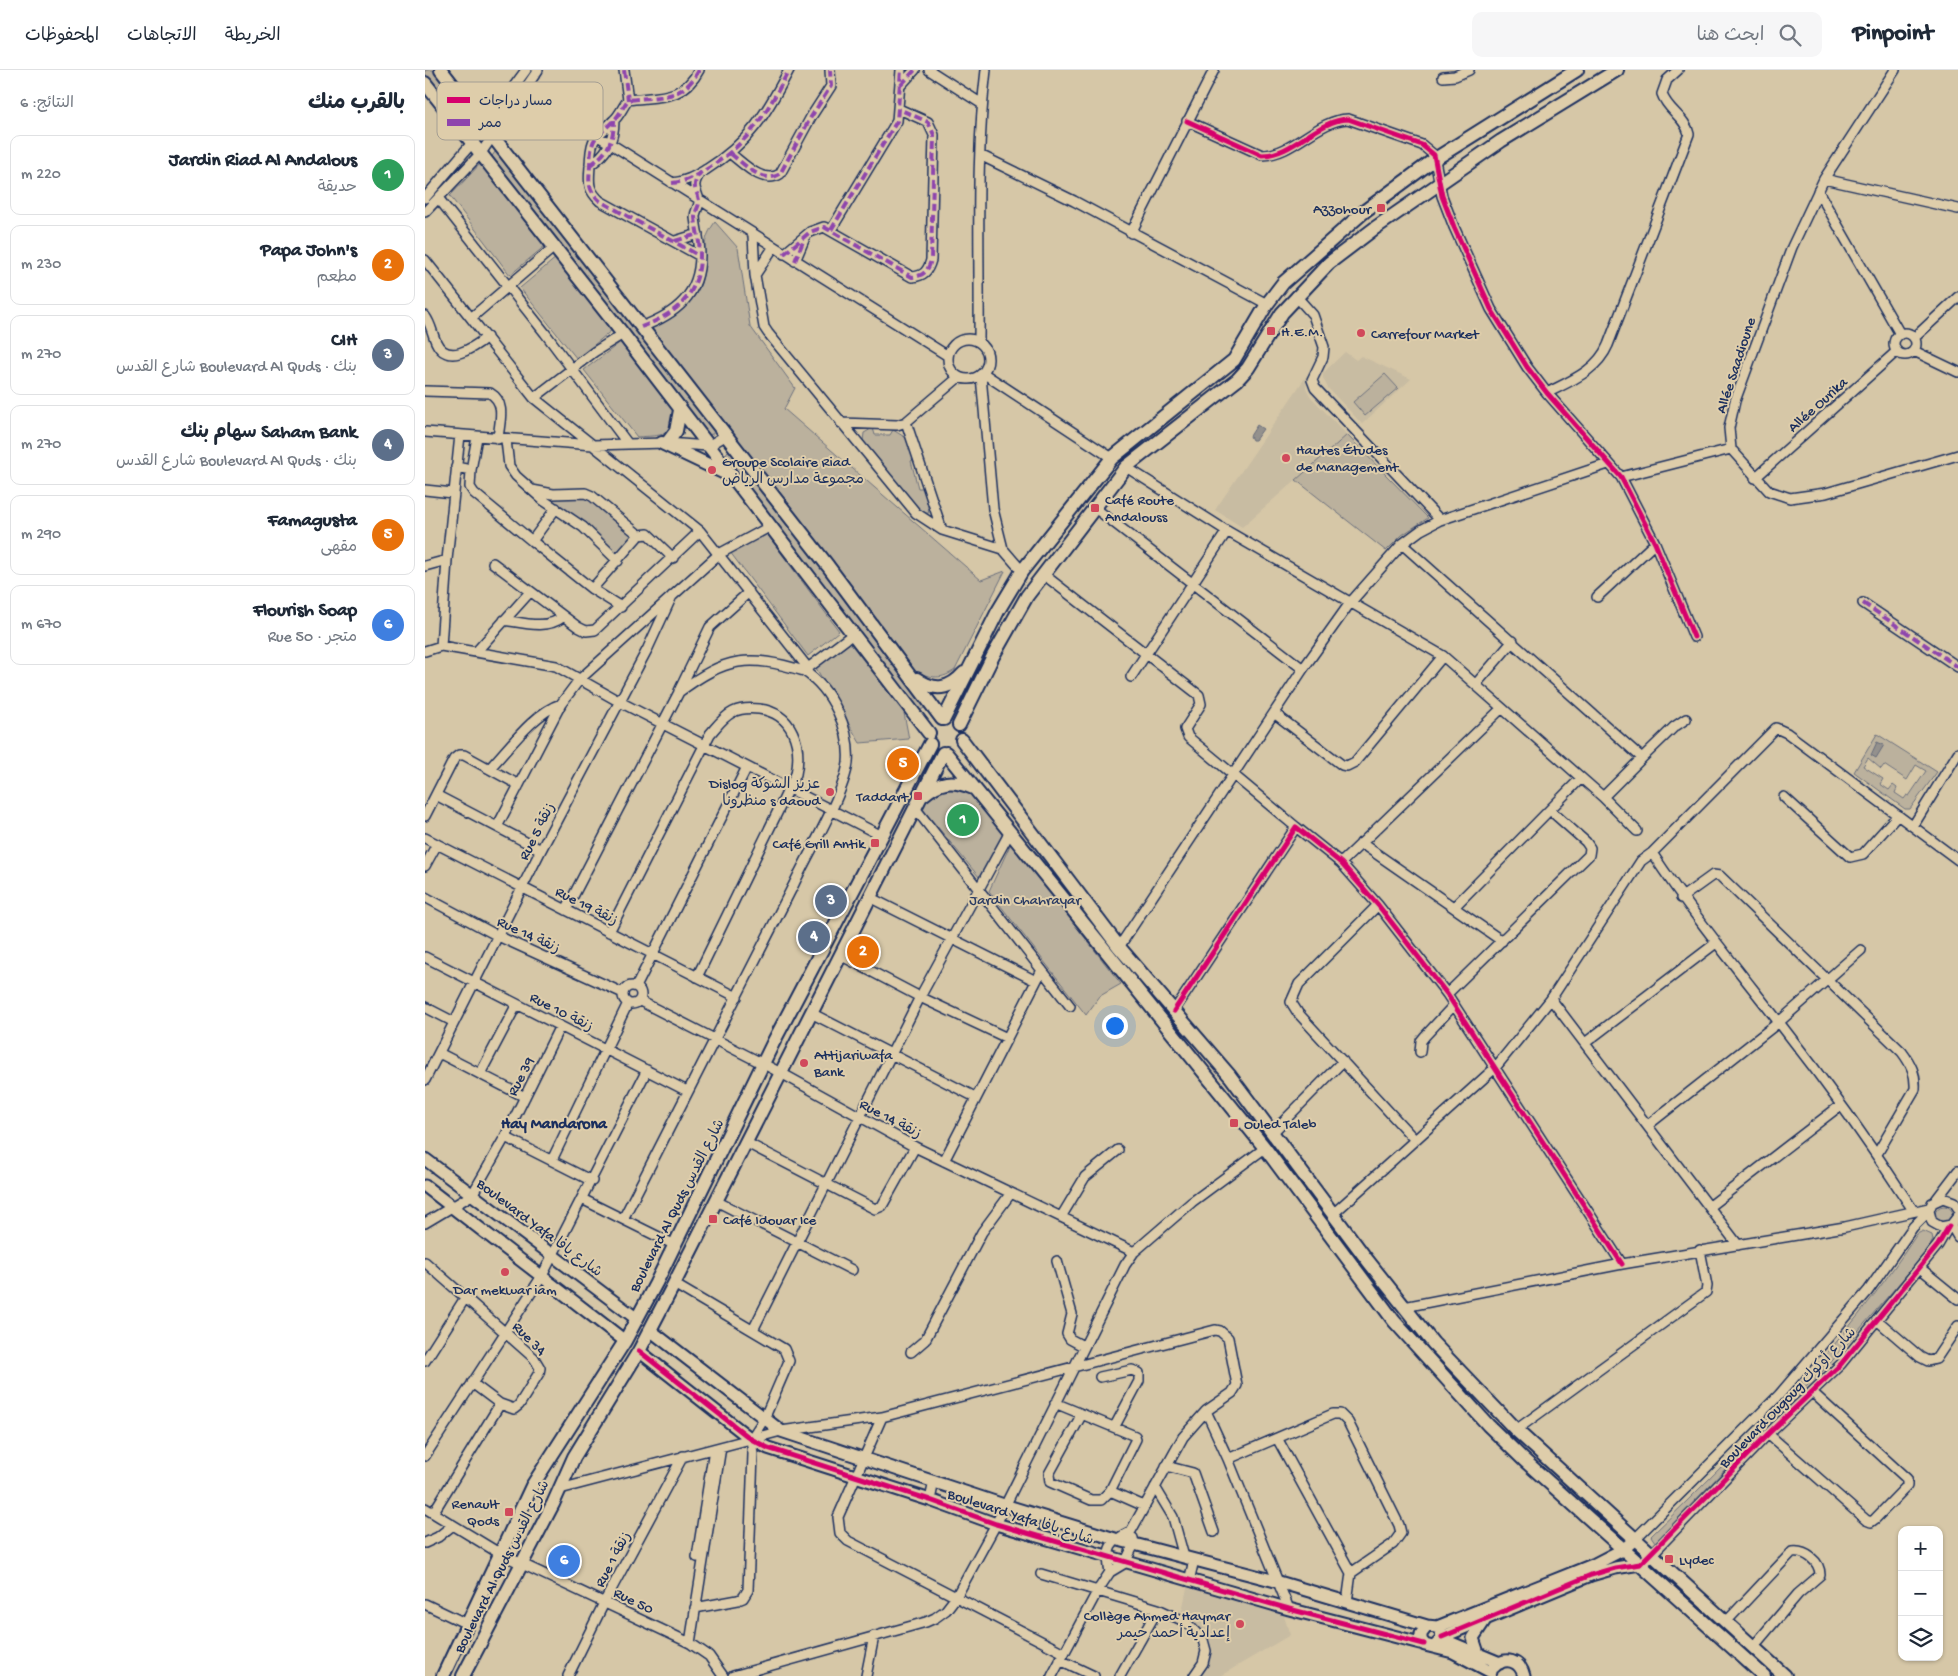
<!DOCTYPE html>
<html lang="ar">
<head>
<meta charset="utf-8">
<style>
  :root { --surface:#fff; --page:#f6f6f7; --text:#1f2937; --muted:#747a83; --line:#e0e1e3; --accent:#d1495b }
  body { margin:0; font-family:"Gochi Hand","Playpen Sans Arabic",sans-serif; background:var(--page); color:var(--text); direction:rtl }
  .controls { position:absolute; right:15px; bottom:15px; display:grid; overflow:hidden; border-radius:10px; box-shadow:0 1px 4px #0004 }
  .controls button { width:45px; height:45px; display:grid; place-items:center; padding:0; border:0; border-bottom:1px solid var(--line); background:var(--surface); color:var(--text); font:25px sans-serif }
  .you { position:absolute; left:689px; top:955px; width:18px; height:18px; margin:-12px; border:4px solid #fff; border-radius:50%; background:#1a73e8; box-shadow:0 0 0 8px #1a73e833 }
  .badge { display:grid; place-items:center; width:32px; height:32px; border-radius:50%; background:var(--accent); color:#fff; font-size:16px; font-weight:700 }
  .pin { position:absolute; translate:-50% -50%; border:2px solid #fff; box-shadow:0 1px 5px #0006 }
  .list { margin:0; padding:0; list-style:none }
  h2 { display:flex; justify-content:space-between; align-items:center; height:65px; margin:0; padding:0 20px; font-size:21px }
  h2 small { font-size:16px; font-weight:400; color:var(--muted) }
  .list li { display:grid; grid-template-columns:32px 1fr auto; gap:15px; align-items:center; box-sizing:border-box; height:80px; margin:0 10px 10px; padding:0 10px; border:1px solid var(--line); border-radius:10px }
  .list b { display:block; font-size:19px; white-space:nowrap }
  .list p { margin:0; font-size:16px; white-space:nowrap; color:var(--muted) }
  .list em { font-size:16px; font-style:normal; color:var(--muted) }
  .icon { flex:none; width:28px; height:28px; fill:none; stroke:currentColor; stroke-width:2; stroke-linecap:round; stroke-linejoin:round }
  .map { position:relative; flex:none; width:1533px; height:1606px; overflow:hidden; direction:ltr }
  header { display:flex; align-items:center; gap:30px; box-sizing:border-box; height:70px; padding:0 25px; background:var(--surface); border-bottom:1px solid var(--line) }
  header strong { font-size:24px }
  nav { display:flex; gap:28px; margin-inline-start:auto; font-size:18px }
  .search { width:350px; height:45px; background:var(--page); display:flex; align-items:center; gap:12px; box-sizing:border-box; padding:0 18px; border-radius:10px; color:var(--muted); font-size:19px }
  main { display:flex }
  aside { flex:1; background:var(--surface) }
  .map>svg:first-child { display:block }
</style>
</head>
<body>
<header>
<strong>Pinpoint</strong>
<div class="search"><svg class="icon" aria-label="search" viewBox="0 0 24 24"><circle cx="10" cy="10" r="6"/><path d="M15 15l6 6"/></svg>ابحث هنا</div>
<nav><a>الخريطة</a><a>الاتجاهات</a><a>المحفوظات</a></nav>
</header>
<main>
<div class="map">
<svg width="1533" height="1606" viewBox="0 0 1533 1606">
  <rect width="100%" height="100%" fill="#d6c7a7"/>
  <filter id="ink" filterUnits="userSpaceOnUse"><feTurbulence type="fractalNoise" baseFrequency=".02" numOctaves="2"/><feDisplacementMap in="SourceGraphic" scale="10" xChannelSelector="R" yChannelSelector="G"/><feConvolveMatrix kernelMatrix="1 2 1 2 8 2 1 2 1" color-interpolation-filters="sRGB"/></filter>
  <g filter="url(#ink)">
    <path fill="#c8bca2" d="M920,282L931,290L936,286L986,309L937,354L903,318L898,308V303Z
      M882,305L881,318L885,326L922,365L817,457L790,440Z
      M762,1518L858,1543L865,1565L795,1606H774L784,1584L785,1571L757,1541Z"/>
    <path fill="#bbb19d" stroke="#6b707e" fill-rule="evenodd" d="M0,0H11L50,52L48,55L39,57L0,6Z
      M70,82H74L289,358L288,364L281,365L65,89Z
      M56,93L121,175L85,205L25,126Z
      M290,152L313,178L325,256L370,318L359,339L556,510L580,501L530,600C513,612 505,606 487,601L224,257C252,243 278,232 279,195C280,176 278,169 290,152Z
      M132,187L187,260L152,289L95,218Z
      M197,271L253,341C246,368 238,365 212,367L159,300Z
      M960,304L973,318L940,346L928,332Z
      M448,358L450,365H465L468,360L483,369L490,388L486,391L493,418H499L504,443H500L486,432L438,371L439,363Z
      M922,365L1003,448L977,465L961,481L871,410Z
      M303,381L309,383L502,636L496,640L494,639L299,386Z
      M160,425L209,463L208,469L196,483H190L124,431L127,426Z
      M342,464L414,561L383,586L305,482Z
      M425,573L479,643L484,669L435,673L391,598Z
      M1452,664L1512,702L1485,739H1480L1429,702ZM1443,688L1456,699L1459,695L1482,710L1491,695L1501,701L1484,726L1482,725L1479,729L1470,723L1472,718L1468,715L1464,720L1455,714L1458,709L1438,696Z
      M515,715L544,720L579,761L554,807L497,738L499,730Z
      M586,773L696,914L675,926L661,945L564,821Z
      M1510 1145a9 9 0 1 1 18 0a9 9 0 1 1-18 0Z
      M1498,1161L1507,1165L1508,1170L1503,1180L1402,1297L1366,1331L1230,1472L1226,1466C1322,1373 1419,1276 1492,1164Z"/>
    <path fill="#94918d" stroke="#646a7a" d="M832,355L838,359L830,370H827L825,366Z
      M1452,672L1459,675L1451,688L1446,685Z"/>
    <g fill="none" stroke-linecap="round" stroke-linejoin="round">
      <defs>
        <path id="street" d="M199,0L203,30
          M274,0C258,31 233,26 203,30C198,36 195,45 189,50C170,70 166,64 165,96C164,112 162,119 175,131L275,186
          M504,0L557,34
          M1470,0L1399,109L1367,177L1310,331L1304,358L1306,379L1344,421L1365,428L1401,423L1533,385
          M1018,7L1030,6L1044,0
          M476,15L490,0
          M90,17L186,74L523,286
          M762,51L837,85C868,85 892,50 923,49L997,75L1009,85L1017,126L1029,157L1066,239L1102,297L1122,323L1196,407L1230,473L1269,567
          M306,84C319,94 338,115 355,104L386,47L406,16L405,0
          M555,85L649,131L842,234
          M165,95C182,84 189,71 189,50
          M1399,109L1533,139
          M247,113C261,112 270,106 282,99C325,72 341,44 364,0
          M1393,121L1475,264
          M0,128L47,73L101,0
          M0,142L56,83L113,0
          M406,160L472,51L476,0
          M706,163L789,0
          M328,165L330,205L339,257L343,263L491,443L517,460L578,479L597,501
          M250,171L273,164
          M359,184L385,162L399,157L487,207C499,206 503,201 506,190L509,65L503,52L474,39
          M0,190L46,248L128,178
          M370,191L379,170
          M330,205L348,178
          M871,226L888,245L899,277L898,287L887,310L890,318L1015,450
          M0,246C6,254 7,263 11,272C22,296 48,278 62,267
          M46,248L109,328L169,282L198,264
          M216,257C251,244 275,225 275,185C275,172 271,159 270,147C270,141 274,137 274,132C274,121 264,119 275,103
          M1469 274a11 11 0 1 1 22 0a11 11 0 1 1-22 0Z
          M1489,268L1533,227
          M523 289a20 20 0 1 1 40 0a20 20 0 1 1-40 0Z
          M554,271C555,181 550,89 561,0
          M1489,281L1533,302
          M558,303L687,388
          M556,306L568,439L578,479
          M0,321L65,323C82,333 74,353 73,369
          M1122,323C1145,311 1172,301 1183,275L1264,64C1261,48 1242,40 1237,24L1242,10L1253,0
          M109,328L275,461L383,598
          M481,352L517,460
          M416,353L472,355L481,352L534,307
          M0,362L168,375L203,374L120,263L14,129
          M81,370L84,396L91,406L118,430L158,457L193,491
          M203,374L242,373L283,376L300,366
          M31,397L46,400L45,417L49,423L107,471
          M701,397L802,461L1018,586L1178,727L1212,761
          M46,400L52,367
          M1196,407L1306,379
          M1330,408L1472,281
          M0,420L28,423
          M107,420L128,424L160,423L167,426L214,465L167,519
          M131,438L107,471L167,519L196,537
          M670,438L878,599
          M214,465L223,464L248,488
          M977,474L1217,688L1249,657L1261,649
          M68,493L153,557L161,561L170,560L275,461
          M0,496L22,490
          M618,504L774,625L776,634L760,659L763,667L871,757
          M1172,527L1230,473
          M1438,533L1533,597
          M79,550C99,553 121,560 138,547
          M16,576L22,490L35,365
          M0,581L16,576L131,596L195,632L457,766
          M51,582L105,522
          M706,607L802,461
          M1051,614L1088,571
          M254,621L285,557L324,522
          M849,643L917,695L922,696L930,692L1018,586
          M65,698C84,678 110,642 136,634
          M11,725L116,780
          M1178,727L1217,688
          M1359,727L1425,787L1438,784L1473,745
          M490,738L645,936
          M0,746L29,689L34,685H39L94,715
          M1488,756L1533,683
          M72,757L136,634L154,610L294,484L346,456
          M0,768L312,927
          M936,773L1077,871
          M1227,783C1266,842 1310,896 1353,951C1401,1012 1446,1075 1488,1140
          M916,793L1077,638
          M0,796L12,774
          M0,827L73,866L198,923
          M444,827L611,911
          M1256,828L1288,805L1295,806L1477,982C1486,994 1491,1004 1490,1019L1452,1084
          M953,835L874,914L866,932L873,943L990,1070
          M1029,837L1156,708
          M141,840L254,622C301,587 323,584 379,601L428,564
          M184,862L285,664C292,656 298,647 308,642C316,638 326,638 334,639C368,643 377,675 371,704L272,907
          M694,877L878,599L925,533L977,474L996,460L1015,450L1183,394
          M415,885L495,927L582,968
          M0,887L262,1021
          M198 925a9 9 0 1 1 18 0a9 9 0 1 1-18 0Z
          M211,917L322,697
          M1022,924L1164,785L1165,778L1161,772L1125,740
          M1126,929L1216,791L1227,783L1351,658L1362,663L1533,790
          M215,931L356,1003L490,1077L709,1182
          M0,937L29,952
          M749,941L871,757L916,793L953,835L1022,924L1197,1194
          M386,943L550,1027
          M1160,973L1291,873
          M995,982L996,971L1000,966L1029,935
          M14,983L100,1027
          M55,1004L92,934
          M0,1010L116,780L223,578L247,526
          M1223,1055L1354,952L1436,880
          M848,1062L918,991
          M80,1067L167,1111
          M320,1072L450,1139L457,1136L490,1077
          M127,1090L203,933
          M519,1091L617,900
          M157,1129L250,1175
          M1511,1130L1533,1101
          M291,1131L427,1200
          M1285,1136L1416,1035
          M1533,1138L1529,1132L1518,1128L1507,1133L1504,1141L1507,1152L1516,1157L1526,1155L1533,1146
          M908,1144L1070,998L1126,929L1313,1175
          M636,1147L660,1107L693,1080
          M198,1149C254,1037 313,926 369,814C383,784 419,724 423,693C426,660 407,619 379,601
          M0,1153L47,1125L80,1067L135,956
          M1526,1155L1533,1167
          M632,1191L647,1244L642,1264L645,1269L658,1276
          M0,1192L109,1288L115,1298L114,1303L94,1335L89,1339L75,1334L47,1313
          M1495,1198L1533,1229
          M249,1214L359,1279L364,1291L339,1349L326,1369L328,1384L323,1520L318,1528L313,1530L270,1538
          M979,1237L1197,1194L1420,1157L1504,1138
          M1452,1250L1495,1287L1503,1291L1511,1289L1533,1256
          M328,1260L495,927L585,762
          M486,1282L500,1270L557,1162L586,1123
          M0,1291L40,1228
          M675,1307L707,1300L714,1303V1311L690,1356
          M630,1333L710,1366L711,1369L685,1421L719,1436
          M657,1344L624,1404L625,1412L666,1430H676L685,1421
          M1091,1360L1281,1222L1282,1216L1275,1180
          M1343,1364L1441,1450L1446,1452L1450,1449L1482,1416V1409L1387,1322
          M852,1368L926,1503
          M0,1386L117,1206L222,1000
          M803,1389L908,1344H915L923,1352L974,1455L976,1463L968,1474L926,1503L922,1532
          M741,1396L768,1403L789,1462
          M730,1417L748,1447L759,1487
          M135,1419L356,1361L457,1347
          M505,1430L509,1411
          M0,1438L74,1483L265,1573L284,1586L298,1606
          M8,1443L75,1334
          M608,1465L610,1444
          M1211,1468L1354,1325L1443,1221L1488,1157L1504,1141
          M0,1473L13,1467L28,1455
          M1227,1484L1343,1364L1416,1294L1513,1175L1524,1156
          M272,1487L289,1379
          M685,1502C680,1479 685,1471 706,1461L758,1367L781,1341L803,1389L864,1539
          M616,1504L733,1539L761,1552L778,1570L781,1581L778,1593L769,1606
          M764,1511L769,1490
          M0,1534L44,1555
          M1301,1552L1367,1482C1380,1480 1395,1491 1395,1505L1373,1524L1328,1577
          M265,1573L296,1377
          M639,1583L423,1471L415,1463L413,1447L457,1347L790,1260L795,1261L803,1268L812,1315L807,1323L781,1341
          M635,1590L669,1606
          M143,1606L180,1531L258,1386
          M308,1606L501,1552L510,1548L521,1540L531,1527L571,1454L700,1195L709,1182L767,1132L840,1078
          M441,1606L449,1566
          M627,1606L673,1520L685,1502L700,1493L709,1474L708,1468
          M695,1606L733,1539"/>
        <path id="secondary" d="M0,1089L212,1249
          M0,1116L200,1271
          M225,1260L356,1361L579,1435L690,1469L854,1512L1002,1556
          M214,1281L326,1369L343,1378L505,1430L571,1454L864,1539L999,1574
          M1012,1557L1170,1494L1199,1479L1211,1468
          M1017,1567L1166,1505L1190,1498L1215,1494L1227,1484
          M1017,1569L1075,1593
          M1010,1576L1017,1569L1016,1562L1012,1557L1002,1556L996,1564V1570L1000,1575L1028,1582L1066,1602
          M1053,1583L1048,1568L1060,1550
          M1069,1597C1080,1586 1095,1590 1099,1606"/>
        <path id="primary" d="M16,0L403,496L517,649
          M0,13L198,264L504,663
          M237,373L302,404
          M242,373L251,361L255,340
          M492,609C510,622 525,619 539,603
          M519,649L573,541L597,501L687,388L809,290L842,234L858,213L941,140L1010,89L1152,0
          M534,655L568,586L602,526L701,397L812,310L823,298L857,243L904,193L950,158L1076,71L1192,0
          M537,670L694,877L805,1006L943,1191L1008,1273L1091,1360L1360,1606
          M521,683L840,1078L969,1251L1063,1355L1099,1390L1339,1606
          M498,725C515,711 527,709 548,718
          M18,1606L107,1416L200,1271L231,1213L348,973L505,674
          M38,1606L128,1434L149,1387L214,1281L249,1214L518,683"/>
      </defs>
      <use href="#street" stroke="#1b2f5e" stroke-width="12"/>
      <use href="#secondary" stroke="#1b2f5e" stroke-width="15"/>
      <use href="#primary" stroke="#1b2f5e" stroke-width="16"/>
      <use href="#street" stroke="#decdaa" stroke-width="9"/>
      <use href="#secondary" stroke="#decdaa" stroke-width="11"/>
      <use href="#primary" stroke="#decdaa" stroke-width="12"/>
      <path stroke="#8e44ad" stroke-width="4" stroke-dasharray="8 4" stroke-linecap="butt" d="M199,0L203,30
        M274,0C258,31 233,26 203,30C198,36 195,45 189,50C170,70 166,64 165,96C164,112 162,119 175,131L275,186
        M476,15L490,0
        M306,84C319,94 338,115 355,104L386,47L406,16L405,0
        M165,95C182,84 189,71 189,50
        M247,113C261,112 270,106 282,99C325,72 341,44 364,0
        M406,160L472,51L476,0
        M250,171L273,164
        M359,184L385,162L399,157L487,207C499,206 503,201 506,190L509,65L503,52L474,39
        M370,191L379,169
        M216,257C251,244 275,225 275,185C275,172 271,159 270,147C270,141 274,137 274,132C274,121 264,119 275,103
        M1438,533L1533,597"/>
      <defs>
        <path id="cycleway" d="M762,51L837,85C868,85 892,50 923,49L997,75L1009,85L1017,126L1029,157L1066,239L1102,297L1122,323L1196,407L1230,473L1269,567
          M749,941L871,757L916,793L953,835L1022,924L1197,1194
          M214,1281L326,1369L343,1378L505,1430L571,1454L864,1539L999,1574
          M1017,1567L1166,1505L1190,1498L1215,1494L1343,1364L1416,1294L1513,1175L1524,1156"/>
      </defs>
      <use href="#cycleway" stroke="#decdaa" stroke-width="8"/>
      <use href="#cycleway" stroke="#d6006c" stroke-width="5"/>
    </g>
  </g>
  <g fill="#d1495b" stroke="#decdaa" stroke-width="2">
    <rect x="951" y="133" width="10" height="10" rx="2.5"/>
    <rect x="841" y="256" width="10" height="10" rx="2.5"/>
    <circle cx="936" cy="263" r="5"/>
    <circle cx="861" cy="388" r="5"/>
    <circle cx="287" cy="400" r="5"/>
    <rect x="665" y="433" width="10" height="10" rx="2.5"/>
    <circle cx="405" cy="722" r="5"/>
    <rect x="488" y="721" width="10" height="10" rx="2.5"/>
    <rect x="445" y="768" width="10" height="10" rx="2.5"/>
    <circle cx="379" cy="993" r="5"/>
    <rect x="804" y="1048" width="10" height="10" rx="2.5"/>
    <rect x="283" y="1144" width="10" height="10" rx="2.5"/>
    <circle cx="80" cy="1202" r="5"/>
    <rect x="79" y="1437" width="10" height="10" rx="2.5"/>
    <rect x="1239" y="1484" width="10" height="10" rx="2.5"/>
    <circle cx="815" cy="1554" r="5"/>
  </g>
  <g text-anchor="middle" stroke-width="4" stroke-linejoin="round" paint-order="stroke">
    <g font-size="15" fill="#1b2f5e" stroke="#decdaa" text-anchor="start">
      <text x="946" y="143" text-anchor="end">Azzohour</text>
      <text x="856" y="266">H.E.M.</text>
      <text x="946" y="268">Carrefour Market</text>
      <text x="871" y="384">Hautes Études<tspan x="871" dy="17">de Management</tspan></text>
      <text x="297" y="396">Groupe Scolaire Riad<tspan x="297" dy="17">مجموعة مدارس الرياض</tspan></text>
      <text x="680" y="434">Café Route<tspan x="680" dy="17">Andalouss</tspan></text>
      <text x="395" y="718" text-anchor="end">Dislog عزيز الشوكة<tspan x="395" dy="17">منظرونا s daoud</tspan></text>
      <text x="483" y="731" text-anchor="end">Taddart</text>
      <text x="440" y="778" text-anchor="end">Café Grill Antik</text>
      <text x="389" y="989">Attijariwafa<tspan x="389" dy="17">Bank</tspan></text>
      <text x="819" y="1058">Ouled Taleb</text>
      <text x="298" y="1154">Café Idouar Ice</text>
      <text x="80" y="1224" text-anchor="middle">Dar mekwar iam</text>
      <text x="74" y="1438" text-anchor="end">Renault<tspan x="74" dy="17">Qods</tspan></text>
      <text x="1254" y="1494">Lydec</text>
      <text x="805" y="1550" text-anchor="end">Collège Ahmed Haymar<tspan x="805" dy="17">إعدادية أحمد حيمر</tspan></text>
    </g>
    <g font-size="15" fill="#1b2f5e" stroke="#decdaa">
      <text transform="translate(1310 295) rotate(-72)" y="5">Allée Saadioune</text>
      <text transform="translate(1392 334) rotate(-42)" y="5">Allée Ourika</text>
      <text transform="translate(111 761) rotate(-63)" y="5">Rue 5 زنقة</text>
      <text transform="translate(162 835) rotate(27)" y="5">Rue 19 زنقة</text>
      <text transform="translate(104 864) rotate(25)" y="5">Rue 14 زنقة</text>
      <text transform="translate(137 941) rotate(27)" y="5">Rue 10 زنقة</text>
      <text transform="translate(95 1006) rotate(-63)" y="5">Rue 39</text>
      <text transform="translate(466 1048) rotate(28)" y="5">Rue 14 زنقة</text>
      <text transform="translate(251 1135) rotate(-63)" y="5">Boulevard Al Quds شارع القدس</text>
      <text transform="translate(115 1157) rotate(37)" y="5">Boulevard Yafa شارع يافا</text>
      <text transform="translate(105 1268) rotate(45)" y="5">Rue 34</text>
      <text transform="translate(1362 1327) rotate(-46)" y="5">Boulevard Ougoug شارع أوكوك</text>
      <text transform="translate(596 1446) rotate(18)" y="5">Boulevard Yafa شارع يافا</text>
      <text transform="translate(187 1489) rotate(-62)" y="5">Rue 1 زنقة</text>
      <text transform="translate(76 1496) rotate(-63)" y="5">Boulevard Al Quds شارع القدس</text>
      <text transform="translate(209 1530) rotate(26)" y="5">Rue 50</text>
    </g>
    <g font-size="15" fill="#2b3c64" stroke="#decdaa">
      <text x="600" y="834">Jardin Chahrayar</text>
    </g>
    <g font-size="16" font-weight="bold" fill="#1b2f5e" stroke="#decdaa">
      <text x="129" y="1058">Hay Mandarona</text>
    </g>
  </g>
  <rect x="12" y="12" width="166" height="58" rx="8" fill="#decdaa" stroke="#a49e93" stroke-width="1"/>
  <rect x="22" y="27" width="23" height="6" fill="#d6006c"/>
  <rect x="22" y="49" width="23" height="7" fill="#8e44ad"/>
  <g font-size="14" fill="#1b2f5e">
    <text x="54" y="35">مسار دراجات</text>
    <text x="54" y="57">ممر</text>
  </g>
</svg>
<div class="controls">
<button>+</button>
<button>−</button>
<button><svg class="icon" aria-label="layers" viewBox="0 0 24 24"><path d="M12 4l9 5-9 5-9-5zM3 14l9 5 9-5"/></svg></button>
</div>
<div class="you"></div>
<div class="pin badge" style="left:538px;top:750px;background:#2e9e5b">1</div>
<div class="pin badge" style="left:438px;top:882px;background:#e8710a">2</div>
<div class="pin badge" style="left:406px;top:831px;background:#5c6f8a">3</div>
<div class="pin badge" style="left:389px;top:867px;background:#5c6f8a">4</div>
<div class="pin badge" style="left:478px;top:694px;background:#e8710a">5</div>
<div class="pin badge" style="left:139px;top:1491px;background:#3f7fe0">6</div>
</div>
<aside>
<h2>بالقرب منك<small>النتائج: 6</small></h2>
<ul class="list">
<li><span class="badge" style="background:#2e9e5b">1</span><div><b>Jardin Riad Al Andalous</b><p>حديقة</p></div><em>220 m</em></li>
<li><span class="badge" style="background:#e8710a">2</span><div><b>Papa John's</b><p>مطعم</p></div><em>230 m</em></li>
<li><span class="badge" style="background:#5c6f8a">3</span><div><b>CIH</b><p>بنك · Boulevard Al Quds شارع القدس</p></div><em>270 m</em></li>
<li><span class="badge" style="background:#5c6f8a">4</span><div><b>Saham Bank سهام بنك</b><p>بنك · Boulevard Al Quds شارع القدس</p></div><em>270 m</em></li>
<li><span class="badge" style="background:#e8710a">5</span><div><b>Famagusta</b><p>مقهى</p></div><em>290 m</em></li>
<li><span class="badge" style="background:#3f7fe0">6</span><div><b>Flourish Soap</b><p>متجر · Rue 50</p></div><em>670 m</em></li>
</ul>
</aside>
</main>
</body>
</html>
